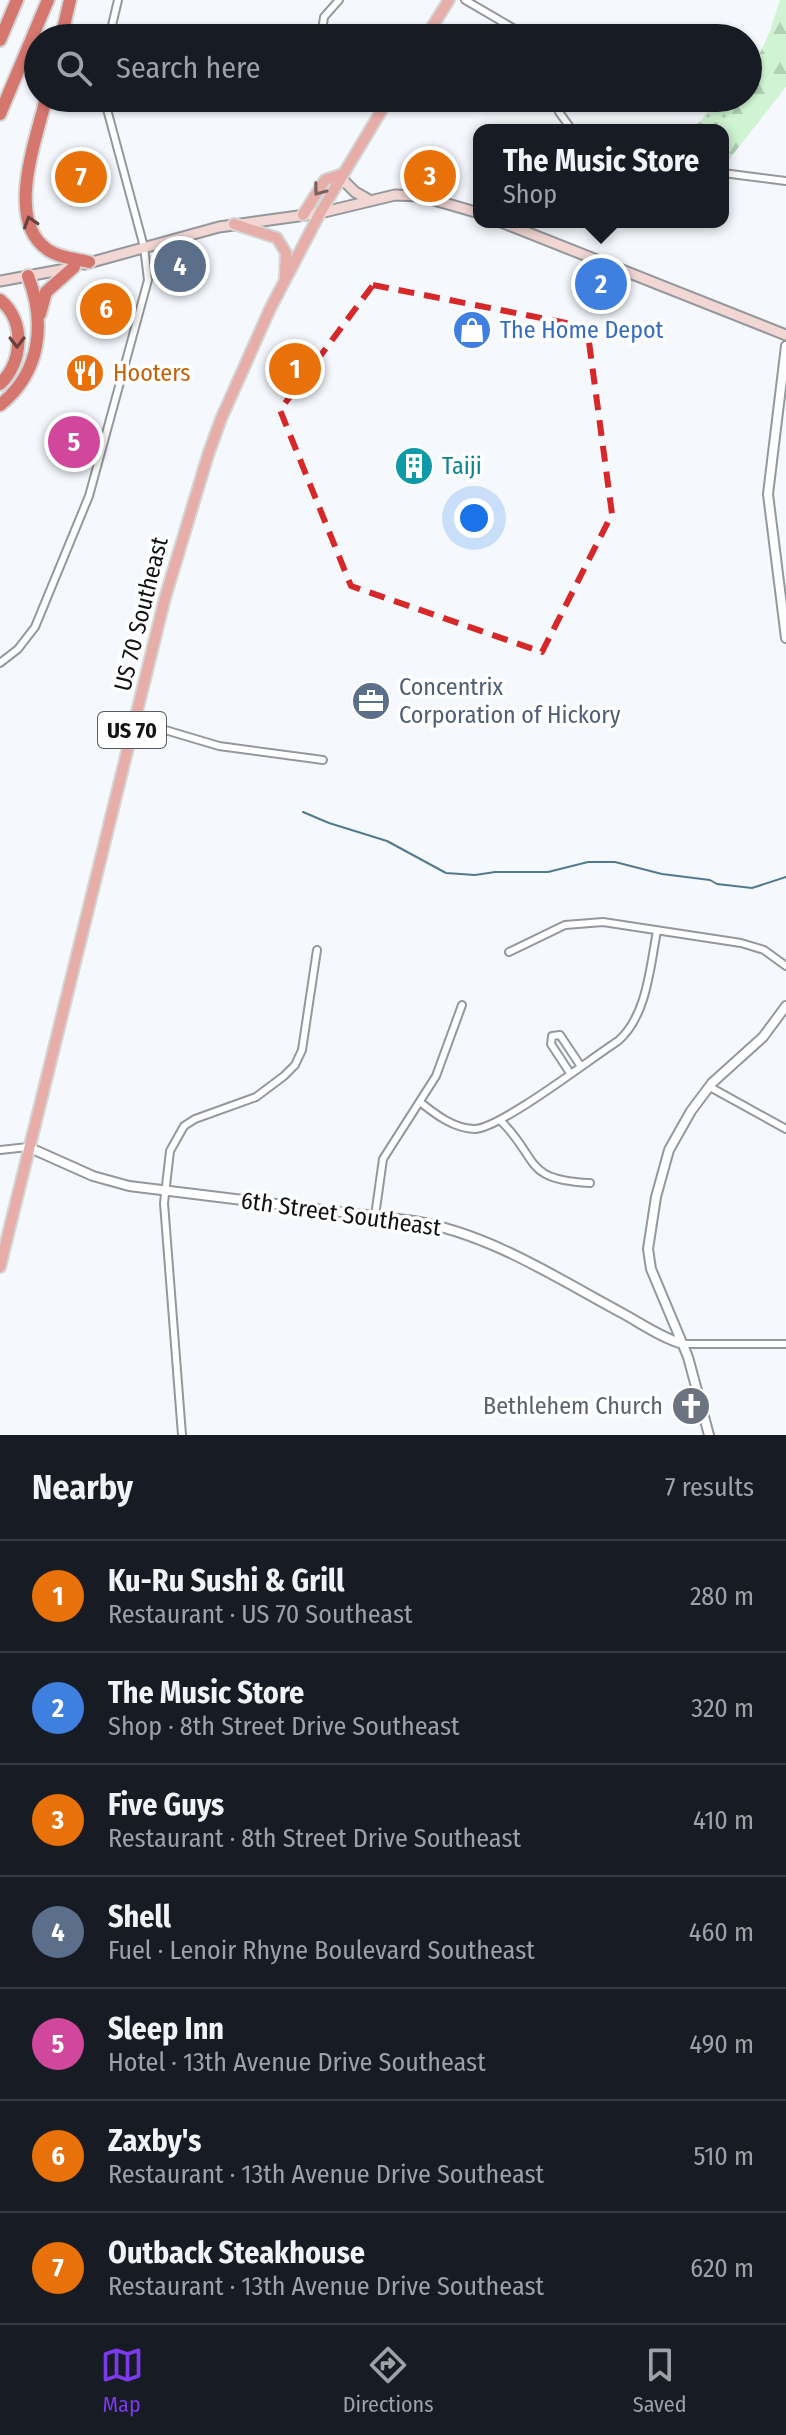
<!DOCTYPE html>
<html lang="en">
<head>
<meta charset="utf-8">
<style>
  :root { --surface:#171b24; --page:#20242c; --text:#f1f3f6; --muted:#9ea1a6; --line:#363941; --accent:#7c3aed }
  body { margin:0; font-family:"Fira Sans Condensed",sans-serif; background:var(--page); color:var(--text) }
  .you { position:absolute; left:474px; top:518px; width:28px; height:28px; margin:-20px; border:6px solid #fff; border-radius:50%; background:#1a73e8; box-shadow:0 0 0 12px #1a73e833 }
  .badge { display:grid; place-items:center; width:52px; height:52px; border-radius:50%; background:var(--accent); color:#fff; font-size:26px; font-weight:700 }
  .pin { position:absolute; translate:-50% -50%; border:4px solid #fff; box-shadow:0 2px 8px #0006 }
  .popup { position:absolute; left:473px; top:124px; width:256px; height:104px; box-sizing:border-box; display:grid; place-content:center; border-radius:16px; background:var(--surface); filter:drop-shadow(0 2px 6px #0005); font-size:26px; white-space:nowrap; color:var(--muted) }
  .popup b { font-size:30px; color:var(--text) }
  .popup::after { content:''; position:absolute; left:50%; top:100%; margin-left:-16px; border:16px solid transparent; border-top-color:var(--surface) }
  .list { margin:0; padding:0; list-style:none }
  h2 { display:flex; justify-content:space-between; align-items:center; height:104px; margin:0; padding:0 32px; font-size:34px }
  h2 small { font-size:26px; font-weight:400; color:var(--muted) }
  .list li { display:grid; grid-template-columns:52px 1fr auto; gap:24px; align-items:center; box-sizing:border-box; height:112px; padding:0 32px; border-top:2px solid var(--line) }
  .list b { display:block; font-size:30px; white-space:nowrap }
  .list p { margin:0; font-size:26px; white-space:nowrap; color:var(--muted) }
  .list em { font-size:26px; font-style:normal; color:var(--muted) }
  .icon { flex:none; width:44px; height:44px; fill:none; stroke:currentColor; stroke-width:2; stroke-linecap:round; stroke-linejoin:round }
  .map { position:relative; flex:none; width:786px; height:1435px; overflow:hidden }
  .search { position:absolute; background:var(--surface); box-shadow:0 2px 6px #0004; left:24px; right:24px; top:24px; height:88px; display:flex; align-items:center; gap:20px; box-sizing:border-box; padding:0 28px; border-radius:44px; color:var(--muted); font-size:30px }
  .sheet { height:888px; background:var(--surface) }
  nav { display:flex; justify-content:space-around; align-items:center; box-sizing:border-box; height:112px; border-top:2px solid var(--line); background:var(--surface); font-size:22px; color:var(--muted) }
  nav a { display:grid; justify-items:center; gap:4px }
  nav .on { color:var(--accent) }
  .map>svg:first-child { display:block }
</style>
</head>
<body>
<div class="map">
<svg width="786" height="1435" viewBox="0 0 786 1435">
  <defs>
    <pattern id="grass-dots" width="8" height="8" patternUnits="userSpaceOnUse" patternTransform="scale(2)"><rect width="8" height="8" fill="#d0f4d3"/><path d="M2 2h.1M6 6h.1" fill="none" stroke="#b2d0b4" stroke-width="1.8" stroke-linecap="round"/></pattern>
    <pattern id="forest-firs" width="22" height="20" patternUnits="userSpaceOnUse" patternTransform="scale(2)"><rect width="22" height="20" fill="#d0f4d3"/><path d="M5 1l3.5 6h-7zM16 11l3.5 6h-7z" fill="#b2d0b4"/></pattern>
  </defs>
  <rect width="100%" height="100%" fill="#f5f9fd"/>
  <path fill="url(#grass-dots)" d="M716,98H743L720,130H686L701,121Z"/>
  <path fill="url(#forest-firs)" d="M780,0H786V87L723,167V130H720L743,98H748V92L755,79L756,62L770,31Z"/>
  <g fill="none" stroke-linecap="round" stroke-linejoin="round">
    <path stroke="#517b8d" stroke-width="2" d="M303,812L329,823L387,841L446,873L475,875L495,872H548L588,862H615L662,874L710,880L717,884L752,888L786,877"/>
    <defs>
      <path id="minor" d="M465,0L530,38
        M109,38L118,0
        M321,38L324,17L339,0
        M556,98L559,112L572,130
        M723,173L786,181
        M0,663L18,649L35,627L89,496L148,280L144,247L104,98
        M135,721L219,746L323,760
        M509,952L565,925L603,922L741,943L764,950L786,966
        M570,1073L551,1044L552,1036L560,1035L580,1065
        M710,1087L786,1129
        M420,1102C435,1114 454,1129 475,1129C501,1128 590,1059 618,1041C647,1016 650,967 657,931
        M500,1120C540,1159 522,1180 590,1183
        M0,1150L28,1147
        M375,1216L383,1159L436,1076L462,1005
        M683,1344H786
        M182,1435L164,1203L170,1151L184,1126L195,1119L256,1097L284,1076L295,1065L302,1050L317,950"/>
      <path id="tertiary" d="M786,346L768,494L786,638
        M28,1147L93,1176L129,1186L414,1221C490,1234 555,1277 622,1313C642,1324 662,1338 683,1344
        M709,1435L688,1357L651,1269L648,1249L656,1197L669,1150L691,1111L712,1083L763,1037L786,1006"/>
      <path id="secondary" d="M341,178L355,192L369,200
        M501,222L786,335
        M85,264L219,227L320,213L395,195L420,196L479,213
        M0,281L71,268"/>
      <path id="primary" d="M425,38L449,0
        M303,215L325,180L343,174
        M234,224L277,238L286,253L285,276
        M0,1267L165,598L208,455L221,419L270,309L320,213L389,98"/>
      <path id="motorway" d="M61,38L70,0
        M0,40L17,0
        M46,98C37,138 4,221 48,250C60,258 76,259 89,262
        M0,114L48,0
        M0,300C26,321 23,362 0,384
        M40,314L46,292L74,267
        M0,405C41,372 46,323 28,276"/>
    </defs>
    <use href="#minor" stroke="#94979c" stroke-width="10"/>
    <use href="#tertiary" stroke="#94979c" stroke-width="12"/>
    <use href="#secondary" stroke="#94979c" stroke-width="13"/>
    <use href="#primary" stroke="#d4d5d5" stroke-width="14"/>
    <use href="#motorway" stroke="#d4d5d5" stroke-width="16"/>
    <use href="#minor" stroke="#fff" stroke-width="6"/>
    <use href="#tertiary" stroke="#fff" stroke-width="8"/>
    <use href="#secondary" stroke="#f2d6d4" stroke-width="9"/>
    <use href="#primary" stroke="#e6ada9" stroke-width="10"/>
    <use href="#motorway" stroke="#d5766f" stroke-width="12"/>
  </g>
  <defs><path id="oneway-chevron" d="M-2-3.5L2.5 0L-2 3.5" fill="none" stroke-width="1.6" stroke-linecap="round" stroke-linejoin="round" transform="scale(2)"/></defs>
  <use stroke="#7c605f" href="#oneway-chevron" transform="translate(319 190) rotate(127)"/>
  <g stroke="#6a403d">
    <use href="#oneway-chevron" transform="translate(30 222) rotate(-108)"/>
    <use href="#oneway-chevron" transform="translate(17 342) rotate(90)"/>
  </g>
  <path fill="none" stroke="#d62828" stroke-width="6" stroke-dasharray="16 10" stroke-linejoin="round" d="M373,285L587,327L612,514L542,652L351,586L280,410Z"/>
  <defs>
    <symbol id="shop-disc" viewBox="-11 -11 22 22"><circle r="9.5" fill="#3f7fe0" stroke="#fff"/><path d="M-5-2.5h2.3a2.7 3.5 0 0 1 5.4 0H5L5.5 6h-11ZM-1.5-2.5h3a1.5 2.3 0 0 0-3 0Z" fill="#fff"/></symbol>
    <symbol id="restaurant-disc" viewBox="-11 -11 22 22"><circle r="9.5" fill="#e8710a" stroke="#fff"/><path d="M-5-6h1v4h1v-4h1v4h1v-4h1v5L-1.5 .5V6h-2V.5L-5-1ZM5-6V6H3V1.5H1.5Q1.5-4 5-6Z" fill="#fff"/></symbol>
    <symbol id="building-disc" viewBox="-11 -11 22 22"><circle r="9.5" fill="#0f9aa8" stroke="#fff"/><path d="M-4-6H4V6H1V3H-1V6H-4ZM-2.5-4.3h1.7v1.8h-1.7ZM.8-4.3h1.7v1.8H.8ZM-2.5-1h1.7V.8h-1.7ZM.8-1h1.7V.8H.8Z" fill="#fff"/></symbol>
    <symbol id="office-disc" viewBox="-11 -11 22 22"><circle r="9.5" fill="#5c6f8a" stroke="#fff"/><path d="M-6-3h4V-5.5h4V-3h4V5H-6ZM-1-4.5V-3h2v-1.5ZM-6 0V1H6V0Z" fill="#fff"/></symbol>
    <symbol id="church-disc" viewBox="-11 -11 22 22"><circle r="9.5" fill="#6b7280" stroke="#fff"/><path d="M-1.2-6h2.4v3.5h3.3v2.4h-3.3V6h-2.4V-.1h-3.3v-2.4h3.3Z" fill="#fff"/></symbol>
  </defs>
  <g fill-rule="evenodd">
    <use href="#shop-disc" x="450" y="308" width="44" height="44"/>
    <use href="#restaurant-disc" x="63" y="351" width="44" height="44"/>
    <use href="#building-disc" x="392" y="444" width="44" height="44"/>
    <use href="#office-disc" x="349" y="679" width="44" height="44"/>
    <use href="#church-disc" x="669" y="1384" width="44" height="44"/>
  </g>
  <g text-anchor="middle" stroke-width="7" stroke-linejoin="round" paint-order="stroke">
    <rect fill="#fff" stroke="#595a5b" stroke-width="2" x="98" y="712" width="68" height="36" rx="6"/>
    <g font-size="22" font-weight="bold" fill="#121315">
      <text x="132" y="738">US 70</text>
    </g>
    <g font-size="24" fill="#366cbe" stroke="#fff" text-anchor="start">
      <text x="500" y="338">The Home Depot</text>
    </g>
    <g font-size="24" fill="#c56008" stroke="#fff" text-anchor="start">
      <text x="113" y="381">Hooters</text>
    </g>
    <g font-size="24" fill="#0d838f" stroke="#fff" text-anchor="start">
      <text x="442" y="474">Taiji</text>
    </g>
    <g font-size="24" fill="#121315" stroke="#fff">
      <text transform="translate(141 614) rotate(-76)" y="8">US 70 Southeast</text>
      <text transform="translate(341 1214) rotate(8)" y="8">6th Street Southeast</text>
    </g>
    <g font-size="24" fill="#4e5e75" stroke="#fff" text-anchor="start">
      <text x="399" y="695">Concentrix<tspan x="399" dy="28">Corporation of Hickory</tspan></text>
    </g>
    <g font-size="24" fill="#5b616d" stroke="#fff" text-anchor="end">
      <text x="663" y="1414">Bethlehem Church</text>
    </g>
  </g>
</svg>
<div class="you"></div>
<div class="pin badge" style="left:295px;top:369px;background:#e8710a">1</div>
<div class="pin badge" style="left:601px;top:284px;background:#3f7fe0">2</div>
<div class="popup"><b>The Music Store</b>Shop</div>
<div class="pin badge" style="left:430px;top:176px;background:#e8710a">3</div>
<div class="pin badge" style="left:180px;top:266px;background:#5c6f8a">4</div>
<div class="pin badge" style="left:74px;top:442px;background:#d1479c">5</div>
<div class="pin badge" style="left:106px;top:309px;background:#e8710a">6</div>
<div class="pin badge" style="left:81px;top:177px;background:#e8710a">7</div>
<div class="search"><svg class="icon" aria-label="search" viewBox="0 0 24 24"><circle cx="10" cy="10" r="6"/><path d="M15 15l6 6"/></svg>Search here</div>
</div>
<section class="sheet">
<h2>Nearby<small>7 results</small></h2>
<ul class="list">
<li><span class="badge" style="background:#e8710a">1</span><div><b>Ku-Ru Sushi &amp; Grill</b><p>Restaurant · US 70 Southeast</p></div><em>280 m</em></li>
<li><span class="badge" style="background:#3f7fe0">2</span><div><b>The Music Store</b><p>Shop · 8th Street Drive Southeast</p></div><em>320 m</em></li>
<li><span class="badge" style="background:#e8710a">3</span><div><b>Five Guys</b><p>Restaurant · 8th Street Drive Southeast</p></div><em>410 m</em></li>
<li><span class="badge" style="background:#5c6f8a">4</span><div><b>Shell</b><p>Fuel · Lenoir Rhyne Boulevard Southeast</p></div><em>460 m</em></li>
<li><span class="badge" style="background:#d1479c">5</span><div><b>Sleep Inn</b><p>Hotel · 13th Avenue Drive Southeast</p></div><em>490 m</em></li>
<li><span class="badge" style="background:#e8710a">6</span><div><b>Zaxby's</b><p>Restaurant · 13th Avenue Drive Southeast</p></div><em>510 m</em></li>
<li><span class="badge" style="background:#e8710a">7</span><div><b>Outback Steakhouse</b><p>Restaurant · 13th Avenue Drive Southeast</p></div><em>620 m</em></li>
</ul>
</section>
<nav>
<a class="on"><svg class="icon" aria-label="map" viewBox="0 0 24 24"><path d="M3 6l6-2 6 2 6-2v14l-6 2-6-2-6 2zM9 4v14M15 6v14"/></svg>Map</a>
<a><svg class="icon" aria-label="directions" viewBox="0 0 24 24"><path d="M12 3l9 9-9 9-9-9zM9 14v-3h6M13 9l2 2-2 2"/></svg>Directions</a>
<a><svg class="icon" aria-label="saved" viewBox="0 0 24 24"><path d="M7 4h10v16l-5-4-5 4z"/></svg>Saved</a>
</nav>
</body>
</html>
